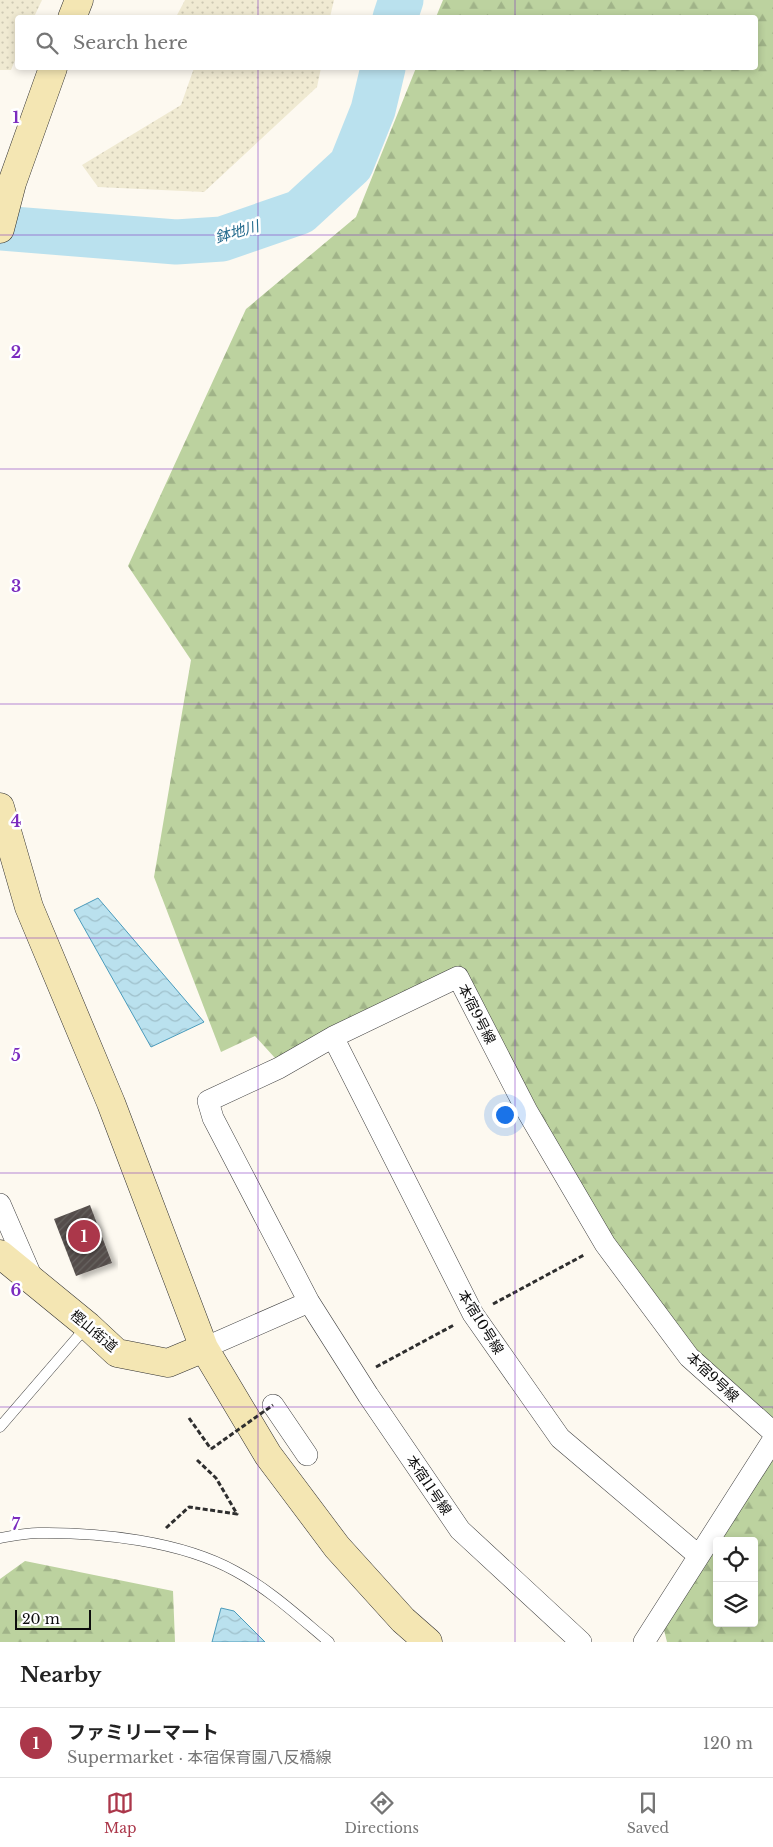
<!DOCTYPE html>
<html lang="en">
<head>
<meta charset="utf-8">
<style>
  :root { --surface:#fff; --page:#f2f2f2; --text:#222; --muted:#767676; --line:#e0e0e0; --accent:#ab374a }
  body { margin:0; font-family:"Libre Baskerville","Noto Sans JP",serif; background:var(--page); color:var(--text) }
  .controls { position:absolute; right:15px; bottom:15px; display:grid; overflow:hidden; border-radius:5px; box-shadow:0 2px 8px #0003 }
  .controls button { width:45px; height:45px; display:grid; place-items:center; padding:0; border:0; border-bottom:1px solid var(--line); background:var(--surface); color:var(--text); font:25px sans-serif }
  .scale { position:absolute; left:15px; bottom:12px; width:76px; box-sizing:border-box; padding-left:5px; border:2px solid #0d0d0d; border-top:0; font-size:14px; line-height:18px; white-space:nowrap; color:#0d0d0d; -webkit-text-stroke:4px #fff; paint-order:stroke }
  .you { position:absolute; left:504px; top:1114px; width:18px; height:18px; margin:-12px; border:4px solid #fff; border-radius:50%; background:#1a73e8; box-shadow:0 0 0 8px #1a73e833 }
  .badge { display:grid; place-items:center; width:32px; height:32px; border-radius:50%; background:var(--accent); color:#fff; font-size:16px; font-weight:700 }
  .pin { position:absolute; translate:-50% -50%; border:2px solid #fff; box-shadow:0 1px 5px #0006 }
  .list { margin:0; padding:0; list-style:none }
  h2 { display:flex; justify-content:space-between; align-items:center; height:65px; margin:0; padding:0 20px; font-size:21px }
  h2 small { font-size:16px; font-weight:400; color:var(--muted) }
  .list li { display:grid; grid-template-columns:32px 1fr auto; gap:15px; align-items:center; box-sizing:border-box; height:70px; padding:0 20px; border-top:1px solid var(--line) }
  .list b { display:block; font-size:19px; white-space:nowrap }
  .list p { margin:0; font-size:16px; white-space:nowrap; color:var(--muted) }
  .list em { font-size:16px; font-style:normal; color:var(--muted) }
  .icon { flex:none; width:28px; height:28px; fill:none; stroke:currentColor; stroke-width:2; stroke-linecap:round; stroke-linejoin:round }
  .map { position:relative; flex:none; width:773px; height:1642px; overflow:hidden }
  .search { position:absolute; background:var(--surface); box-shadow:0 2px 8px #0003; left:15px; right:15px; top:15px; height:55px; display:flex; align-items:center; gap:12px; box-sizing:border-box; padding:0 18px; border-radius:5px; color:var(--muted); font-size:19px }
  .sheet { height:135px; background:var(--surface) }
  nav { display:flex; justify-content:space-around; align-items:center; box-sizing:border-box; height:70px; border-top:1px solid var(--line); background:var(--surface); font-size:14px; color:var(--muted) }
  nav a { display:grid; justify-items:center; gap:2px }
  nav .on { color:var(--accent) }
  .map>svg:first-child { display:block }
</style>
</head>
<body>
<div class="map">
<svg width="773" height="1642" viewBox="0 0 773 1642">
  <defs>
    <pattern id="farmland-dots" width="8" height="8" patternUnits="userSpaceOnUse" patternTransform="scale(1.25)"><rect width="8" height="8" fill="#f0ead2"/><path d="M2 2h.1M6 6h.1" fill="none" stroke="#cdc8b3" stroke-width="1.8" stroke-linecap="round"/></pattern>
    <pattern id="forest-firs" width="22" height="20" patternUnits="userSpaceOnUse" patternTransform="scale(1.25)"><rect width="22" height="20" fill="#bcd29f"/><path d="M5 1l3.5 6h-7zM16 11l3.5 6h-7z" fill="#a0b388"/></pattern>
    <pattern id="water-waves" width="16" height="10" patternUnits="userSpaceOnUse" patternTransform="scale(1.25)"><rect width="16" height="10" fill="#bae1ee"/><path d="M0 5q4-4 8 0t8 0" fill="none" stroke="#9fc0cb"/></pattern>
    <pattern id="building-hatch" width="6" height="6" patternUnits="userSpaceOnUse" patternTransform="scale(1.25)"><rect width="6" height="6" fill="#544e4b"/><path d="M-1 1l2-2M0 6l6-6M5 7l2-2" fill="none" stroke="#686360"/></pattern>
    <filter id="shadow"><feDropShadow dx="5.5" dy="3" stdDeviation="2.5" flood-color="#0004"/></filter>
  </defs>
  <rect width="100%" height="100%" fill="#fdf9f0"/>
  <path fill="url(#farmland-dots)" d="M0,0H42L34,17L18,18L17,55L11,70H0Z
    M185,0H334L330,17H176Z
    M194,68H321L317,87L204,192L98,187L82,165L181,105Z"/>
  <path fill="url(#forest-firs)" d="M443,0H773V1423L698,1352L612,1239L538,1109L463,967L275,1058L255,1036L221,1052L154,877L191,660L128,566L246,309L356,217L416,68H756V18L436,17Z
    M773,1456V1642H667L664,1630L717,1546V1623H754V1541H720Z
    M25,1561L173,1591L175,1642H0V1579Z"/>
  <path fill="url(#water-waves)" stroke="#4b9bbb" d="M98,898L204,1022L151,1047L74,910Z
    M221,1608L234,1611L265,1642H212Z"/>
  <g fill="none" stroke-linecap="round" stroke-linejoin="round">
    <path stroke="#bae1ee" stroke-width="45" d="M395,18L401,0
      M0,228L176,242L222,239L300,212L351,165L373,110L383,68"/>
  </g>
  <path fill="url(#building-hatch)" filter="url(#shadow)" d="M90,1205L112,1263L76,1276L54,1219Z"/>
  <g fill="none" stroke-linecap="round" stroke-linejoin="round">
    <defs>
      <path id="lane" d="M0,1427L87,1326
        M0,1538C12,1536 25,1533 38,1533C99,1532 181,1541 235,1571C269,1589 299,1617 329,1642"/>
      <path id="street" d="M333,1037L473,1314L560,1438L699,1556
        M0,1204L33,1280
        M204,1348L309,1302
        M273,1405L307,1455
        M581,1642L460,1530L368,1395L309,1302L213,1118L208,1101L279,1068L333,1037L458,977L527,1111L605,1244L689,1357L773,1432
        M644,1642L773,1440"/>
      <path id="secondary" d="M72,18L79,0
        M0,229L12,183L53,68
        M0,807L29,907L111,1103L204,1348L268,1455L337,1547L403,1620L428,1642
        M0,1254L88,1326L117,1353L168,1363L204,1348"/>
    </defs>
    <use href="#lane" stroke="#404040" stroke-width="11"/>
    <use href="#street" stroke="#404040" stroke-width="22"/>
    <use href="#secondary" stroke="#2f2f2f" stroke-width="29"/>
    <path stroke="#2f2f2f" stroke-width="3" stroke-dasharray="5 2.5" stroke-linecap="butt" d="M493,1304L584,1255
      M376,1367L454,1325
      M189,1418L211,1449
      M166,1528L189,1507L237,1514L216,1478L197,1460"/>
    <use href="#lane" stroke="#fff" stroke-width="10"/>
    <use href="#street" stroke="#fff" stroke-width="21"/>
    <use href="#secondary" stroke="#f4e6b3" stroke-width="28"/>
    <path stroke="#2f2f2f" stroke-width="3" stroke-dasharray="5 2.5" stroke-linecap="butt" d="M211,1449L273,1405"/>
  </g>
  <path fill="none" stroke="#7b2cbf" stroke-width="1" stroke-opacity="0.55" d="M258,0V18M515,0V18M258,68V1642M515,68V1642M0,235H773M0,469H773M0,704H773M0,938H773M0,1173H773M0,1407H773"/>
  <g text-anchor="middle" stroke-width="5" stroke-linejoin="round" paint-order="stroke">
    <g font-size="14" fill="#0d0d0d" stroke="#fff">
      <text transform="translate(477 1014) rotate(63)" y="5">本宿9号線</text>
      <text transform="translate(481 1322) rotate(58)" y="5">本宿10号線</text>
      <text transform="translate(94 1331) rotate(40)" y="5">樫山街道</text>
      <text transform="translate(713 1377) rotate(43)" y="5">本宿9号線</text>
      <text transform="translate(429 1485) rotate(56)" y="5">本宿11号線</text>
    </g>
    <g font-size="15" font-style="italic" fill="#276d8f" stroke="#fff">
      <text transform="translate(237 232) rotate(-16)" y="5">鉢地川</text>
    </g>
  </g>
  <g font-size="16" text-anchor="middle" font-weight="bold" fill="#7b2cbf" stroke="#fff" stroke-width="5" stroke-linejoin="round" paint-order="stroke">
    <text x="16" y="123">1</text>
    <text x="16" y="358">2</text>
    <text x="16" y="592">3</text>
    <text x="16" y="827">4</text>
    <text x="16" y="1061">5</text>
    <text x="16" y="1296">6</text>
    <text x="16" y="1530">7</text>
  </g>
</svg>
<div class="controls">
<button><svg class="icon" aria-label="locate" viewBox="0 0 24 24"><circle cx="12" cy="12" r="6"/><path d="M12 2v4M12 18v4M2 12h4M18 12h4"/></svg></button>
<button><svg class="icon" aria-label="layers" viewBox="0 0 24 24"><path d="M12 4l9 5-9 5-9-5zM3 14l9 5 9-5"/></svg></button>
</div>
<div class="scale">20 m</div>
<div class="you"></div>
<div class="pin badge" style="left:84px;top:1236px">1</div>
<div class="search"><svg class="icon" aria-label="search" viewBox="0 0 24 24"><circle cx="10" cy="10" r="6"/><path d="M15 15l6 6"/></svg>Search here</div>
</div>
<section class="sheet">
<h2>Nearby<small></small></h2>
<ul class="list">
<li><span class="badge">1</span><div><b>ファミリーマート</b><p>Supermarket · 本宿保育園八反橋線</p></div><em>120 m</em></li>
</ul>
</section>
<nav>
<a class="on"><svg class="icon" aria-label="map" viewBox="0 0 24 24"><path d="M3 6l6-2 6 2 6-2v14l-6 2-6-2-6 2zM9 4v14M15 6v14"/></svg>Map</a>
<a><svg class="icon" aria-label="directions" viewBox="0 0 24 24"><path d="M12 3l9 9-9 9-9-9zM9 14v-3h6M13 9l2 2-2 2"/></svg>Directions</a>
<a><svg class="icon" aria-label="saved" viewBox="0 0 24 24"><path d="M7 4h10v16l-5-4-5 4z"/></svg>Saved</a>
</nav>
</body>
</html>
